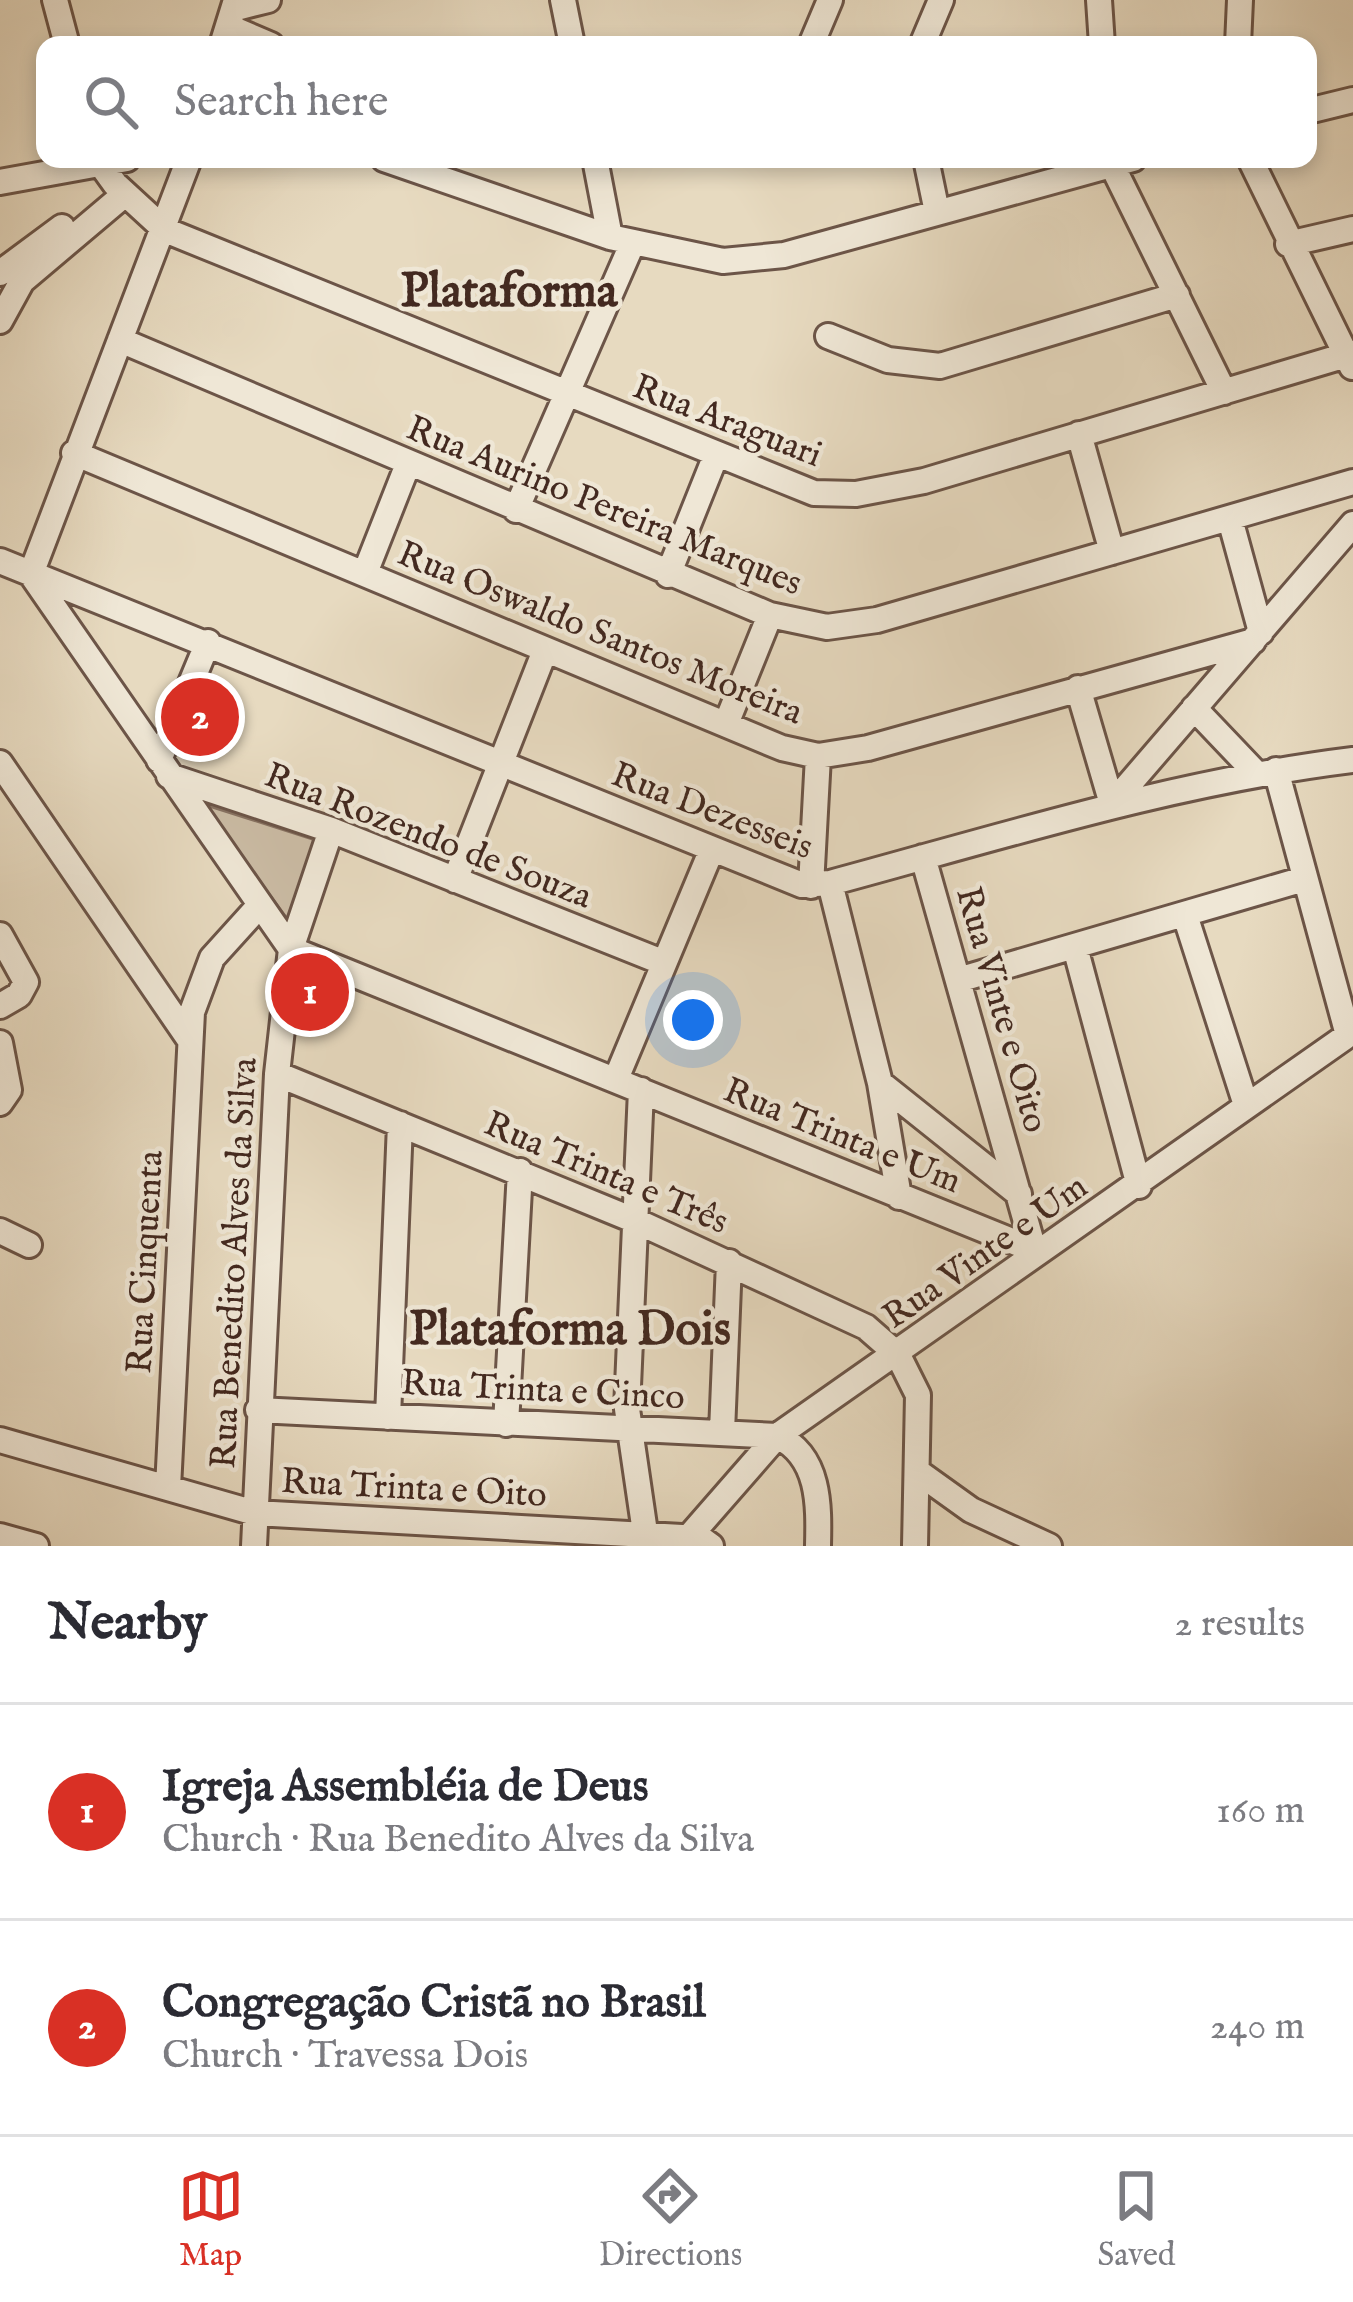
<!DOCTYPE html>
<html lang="en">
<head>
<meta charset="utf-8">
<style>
  :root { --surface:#fff; --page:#f2f2f3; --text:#2b2b33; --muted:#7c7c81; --line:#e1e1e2; --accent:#d93025 }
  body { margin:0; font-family:"IM FELL English",serif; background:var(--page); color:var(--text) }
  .you { position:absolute; left:693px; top:1020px; width:42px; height:42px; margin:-30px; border:9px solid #fff; border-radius:50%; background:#1a73e8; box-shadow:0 0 0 18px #1a73e833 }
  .badge { display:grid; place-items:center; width:78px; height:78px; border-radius:50%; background:var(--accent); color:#fff; font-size:39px; font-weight:700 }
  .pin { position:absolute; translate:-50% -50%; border:6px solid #fff; box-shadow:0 3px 12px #0006 }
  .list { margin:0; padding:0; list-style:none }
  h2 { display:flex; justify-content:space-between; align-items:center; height:156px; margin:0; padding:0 48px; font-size:51px }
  h2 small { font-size:39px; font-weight:400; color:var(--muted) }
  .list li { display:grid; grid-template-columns:78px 1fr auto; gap:36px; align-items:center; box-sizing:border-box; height:216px; padding:0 48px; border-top:3px solid var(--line) }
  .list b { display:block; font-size:45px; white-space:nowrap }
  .list p { margin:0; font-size:39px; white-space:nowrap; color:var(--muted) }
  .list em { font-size:39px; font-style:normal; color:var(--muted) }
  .icon { flex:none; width:66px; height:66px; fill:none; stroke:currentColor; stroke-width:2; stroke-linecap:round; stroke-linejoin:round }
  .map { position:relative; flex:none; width:1353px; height:1546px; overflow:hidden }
  .search { position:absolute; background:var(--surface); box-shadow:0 6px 18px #0003; left:36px; right:36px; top:36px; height:132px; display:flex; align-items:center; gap:30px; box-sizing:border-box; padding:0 42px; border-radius:24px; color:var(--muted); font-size:45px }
  .sheet { height:588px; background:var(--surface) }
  nav { display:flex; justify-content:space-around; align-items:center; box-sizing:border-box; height:168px; border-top:3px solid var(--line); background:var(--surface); font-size:33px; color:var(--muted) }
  nav a { display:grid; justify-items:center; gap:6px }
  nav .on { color:var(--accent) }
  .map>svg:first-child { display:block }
</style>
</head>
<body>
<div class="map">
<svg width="1353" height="1546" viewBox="0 0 1353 1546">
  <rect width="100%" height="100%" fill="#e7dac0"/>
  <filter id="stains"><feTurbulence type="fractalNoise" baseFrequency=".00167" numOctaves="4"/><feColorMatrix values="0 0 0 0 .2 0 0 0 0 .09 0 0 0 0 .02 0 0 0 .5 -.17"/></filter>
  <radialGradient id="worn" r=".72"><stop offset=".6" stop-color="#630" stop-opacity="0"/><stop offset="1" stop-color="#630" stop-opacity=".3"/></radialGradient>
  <path fill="#cbbca5" stroke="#877262" stroke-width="3" d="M203,804L319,841L290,923Z"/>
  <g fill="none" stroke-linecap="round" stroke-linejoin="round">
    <defs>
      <path id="minor" d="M55,0L67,45
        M563,0L572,45
        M1099,0L1102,45
        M236,8L268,0
        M229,27L271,45
        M222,45L236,0
        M811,45L830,0
        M922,45L941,0
        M1238,45L1240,0
        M1308,111L1353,100
        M97,159L115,184L165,230L814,493L856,494L924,481L1353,353
        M189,159L31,574L291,949L277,1074L254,1546
        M384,159L610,237L723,261L784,255L1133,159
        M595,159L610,237
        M926,159L937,212
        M1109,159L1224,392
        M1250,159L1352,367
        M0,182L127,159
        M1288,244L1353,229
        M0,273L62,227
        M0,321L22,281L125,194
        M828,336L888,360L940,366L1177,295
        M120,340L770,615L827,627L877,620L1353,482
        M1079,434L1112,552
        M74,453L782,748L818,756L868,748L1253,641
        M516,510L633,242
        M1230,519L1261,632
        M0,561L802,885L830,883C1004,836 1174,782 1353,760
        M365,573L408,464
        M668,575L716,455
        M1078,688L1112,804
        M1194,708L1254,771
        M726,724L770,615
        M159,760L208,642
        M0,763L189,1039
        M1276,770L1348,1035
        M169,776L331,830L662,962
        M1112,804L1353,524
        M331,830L291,949L1034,1250
        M923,857L1034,1250
        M455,880L544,653
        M830,883L880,1083L899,1197
        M811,886L818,756
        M1185,915L1246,1105
        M0,935L26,982L19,995L0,1006
        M1075,947L1139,1186
        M958,980L1304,879
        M0,1043L9,1090L0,1103
        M277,1074L636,1221L866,1327L898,1355L918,1395L915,1546
        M616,1079L712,849
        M880,1083L1019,1194
        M641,1090L627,1409L647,1546
        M0,1231L29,1245
        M258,1410L777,1436C820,1456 819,1505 818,1546
        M388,1417L400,1124
        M506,1424L520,1171
        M722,1432L729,1262
        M0,1440L255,1513L700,1538L711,1546
        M918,1472L971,1510L1049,1546
        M168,1488L192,1012L212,958L259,906
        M0,1536L36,1546
        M681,1546L777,1436L1348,1035"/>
    </defs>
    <use href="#minor" stroke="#6c5548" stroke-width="30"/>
    <use href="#minor" stroke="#efe7d6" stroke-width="24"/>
  </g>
  <g text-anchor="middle" stroke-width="9" stroke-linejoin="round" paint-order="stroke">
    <g font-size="36" fill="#432920" stroke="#efe7d6">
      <text transform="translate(728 419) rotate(21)" y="13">Rua Araguari</text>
      <text transform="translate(605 504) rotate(22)" y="13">Rua Aurino Pereira Marques</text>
      <text transform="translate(601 631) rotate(22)" y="13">Rua Oswaldo Santos Moreira</text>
      <text transform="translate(713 809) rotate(21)" y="13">Rua Dezesseis</text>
      <text transform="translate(429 834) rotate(21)" y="13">Rua Rozendo de Souza</text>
      <text transform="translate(1004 1009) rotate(74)" y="13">Rua Vinte e Oito</text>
      <text transform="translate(843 1134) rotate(22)" y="13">Rua Trinta e Um</text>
      <text transform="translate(607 1171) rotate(23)" y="13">Rua Trinta e Três</text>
      <text transform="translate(984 1250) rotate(-35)" y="13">Rua Vinte e Um</text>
      <text transform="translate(143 1262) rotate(-87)" y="13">Rua Cinquenta</text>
      <text transform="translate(232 1263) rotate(-87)" y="13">Rua Benedito Alves da Silva</text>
      <text transform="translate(543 1388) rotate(3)" y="13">Rua Trinta e Cinco</text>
      <text transform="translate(414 1486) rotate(3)" y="13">Rua Trinta e Oito</text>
    </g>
    <g font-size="48" font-weight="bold" fill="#432920" stroke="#efe7d6">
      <text x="509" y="306">Plataforma</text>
      <text x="570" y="1344">Plataforma Dois</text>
    </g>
  </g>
  <rect width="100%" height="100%" filter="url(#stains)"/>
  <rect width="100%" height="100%" fill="url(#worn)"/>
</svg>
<div class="you"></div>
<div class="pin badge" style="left:310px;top:992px">1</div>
<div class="pin badge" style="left:200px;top:717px">2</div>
<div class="search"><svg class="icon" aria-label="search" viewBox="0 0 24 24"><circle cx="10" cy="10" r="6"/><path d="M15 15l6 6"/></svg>Search here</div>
</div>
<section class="sheet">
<h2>Nearby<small>2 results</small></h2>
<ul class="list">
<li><span class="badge">1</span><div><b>Igreja Assembléia de Deus</b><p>Church · Rua Benedito Alves da Silva</p></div><em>160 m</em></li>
<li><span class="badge">2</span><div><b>Congregação Cristã no Brasil</b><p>Church · Travessa Dois</p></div><em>240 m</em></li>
</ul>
</section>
<nav>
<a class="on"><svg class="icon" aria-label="map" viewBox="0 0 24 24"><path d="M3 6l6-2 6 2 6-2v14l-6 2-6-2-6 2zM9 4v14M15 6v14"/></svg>Map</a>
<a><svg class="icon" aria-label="directions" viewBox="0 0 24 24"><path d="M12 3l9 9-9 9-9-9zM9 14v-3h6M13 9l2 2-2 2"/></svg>Directions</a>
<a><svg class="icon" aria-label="saved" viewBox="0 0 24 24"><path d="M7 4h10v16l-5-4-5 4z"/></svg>Saved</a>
</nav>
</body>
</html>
